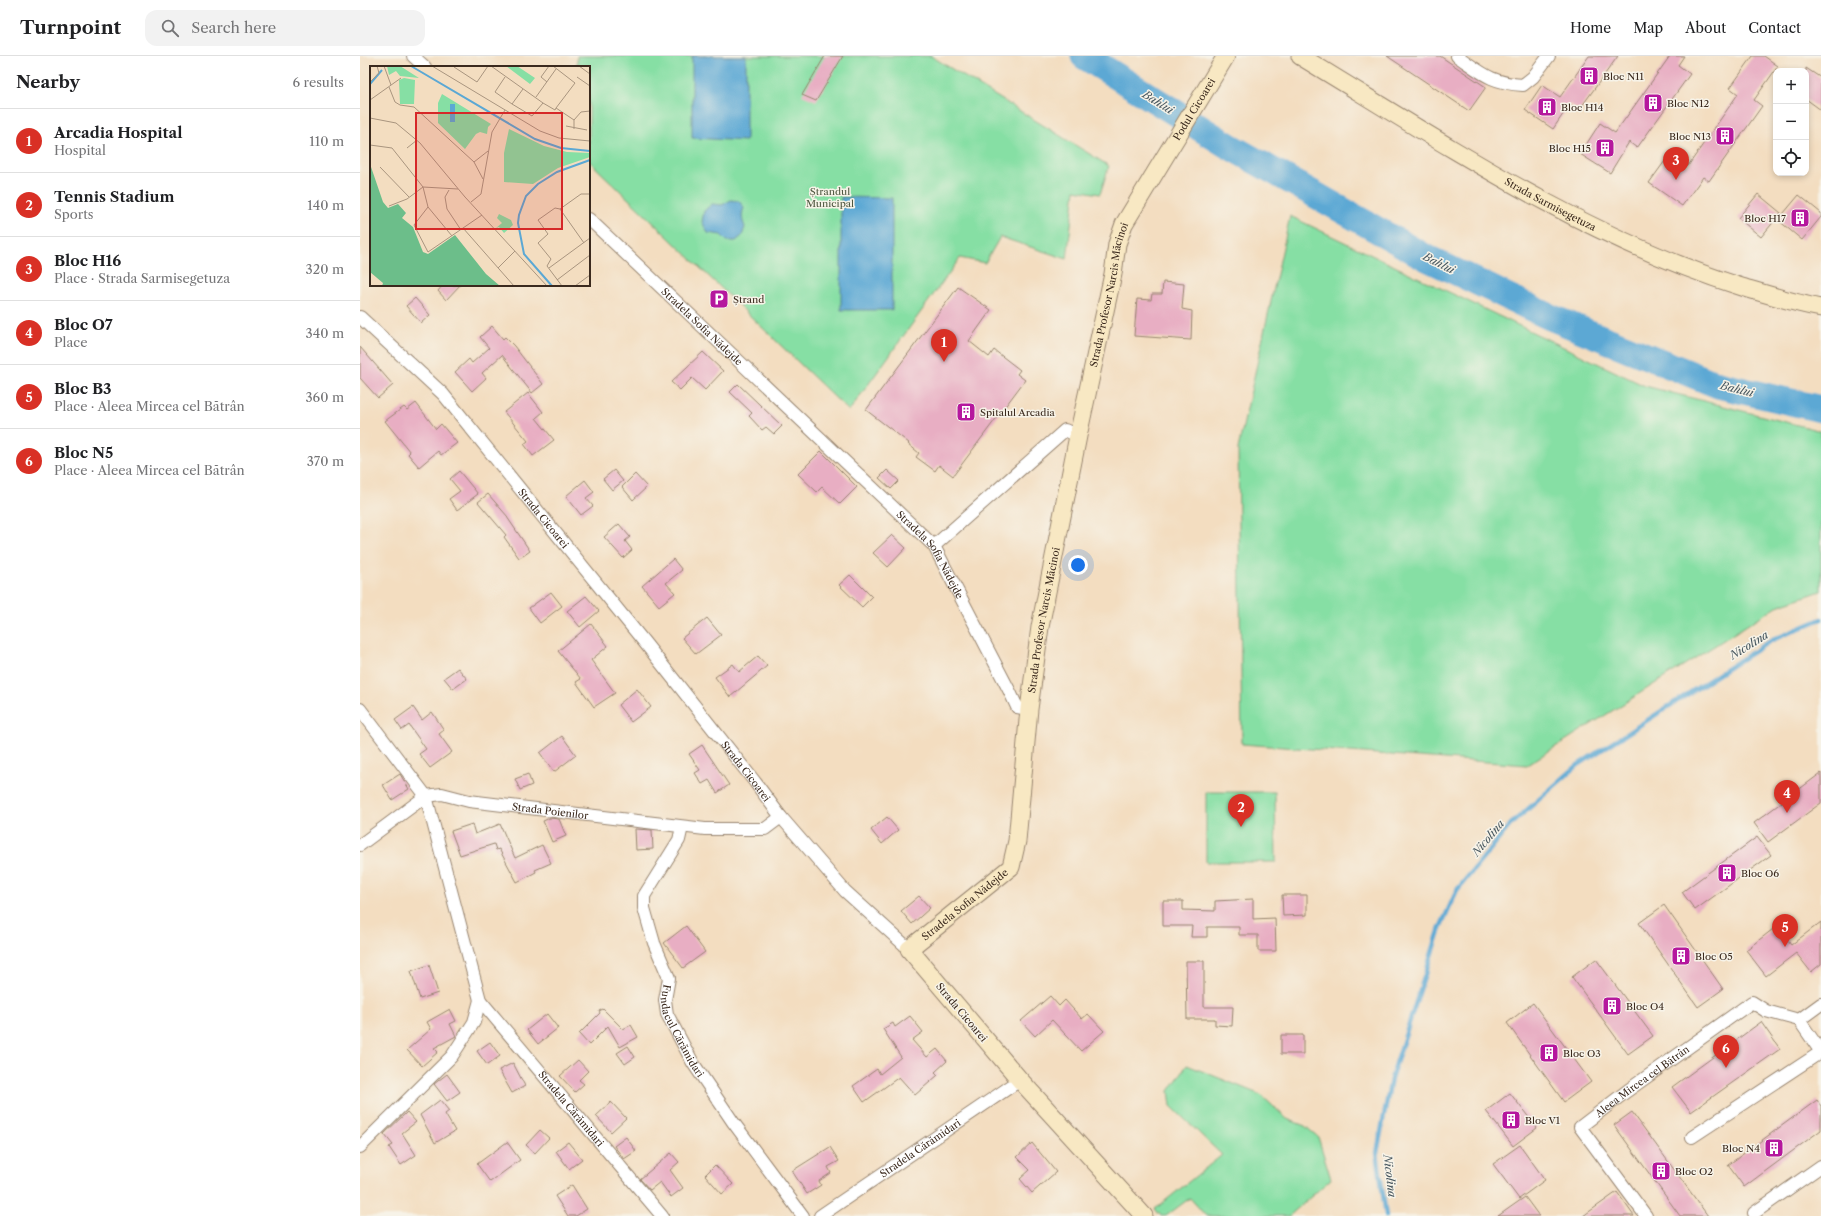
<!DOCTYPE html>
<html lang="en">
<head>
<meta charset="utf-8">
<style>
  :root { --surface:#fff; --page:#f2f2f2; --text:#202124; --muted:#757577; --line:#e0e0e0; --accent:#d93025 }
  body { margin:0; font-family:"Libre Caslon Text",serif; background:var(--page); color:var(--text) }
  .controls { position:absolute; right:12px; top:12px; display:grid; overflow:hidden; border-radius:8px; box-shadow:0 2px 6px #0003 }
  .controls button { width:36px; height:36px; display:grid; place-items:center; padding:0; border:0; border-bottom:1px solid var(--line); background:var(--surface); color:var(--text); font:20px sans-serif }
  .you { position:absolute; left:718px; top:509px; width:14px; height:14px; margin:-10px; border:3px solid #fff; border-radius:50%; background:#1a73e8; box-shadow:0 0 0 6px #1a73e833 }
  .badge { display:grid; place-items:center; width:26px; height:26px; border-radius:50%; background:var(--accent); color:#fff; font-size:13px; font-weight:700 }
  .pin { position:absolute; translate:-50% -33px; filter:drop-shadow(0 1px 2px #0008) }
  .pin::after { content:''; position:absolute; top:21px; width:14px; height:12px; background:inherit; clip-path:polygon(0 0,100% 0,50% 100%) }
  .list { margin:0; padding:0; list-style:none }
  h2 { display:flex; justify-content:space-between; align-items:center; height:52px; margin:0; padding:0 16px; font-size:17px }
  h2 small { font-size:13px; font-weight:400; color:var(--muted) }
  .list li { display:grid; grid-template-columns:26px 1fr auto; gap:12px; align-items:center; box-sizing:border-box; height:64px; padding:0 16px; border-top:1px solid var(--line) }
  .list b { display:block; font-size:15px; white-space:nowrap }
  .list p { margin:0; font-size:13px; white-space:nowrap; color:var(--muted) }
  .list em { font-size:13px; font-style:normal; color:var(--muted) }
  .icon { flex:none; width:22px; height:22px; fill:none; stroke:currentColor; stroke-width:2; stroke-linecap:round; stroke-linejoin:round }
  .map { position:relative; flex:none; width:1461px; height:1160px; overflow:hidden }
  header { display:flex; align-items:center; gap:24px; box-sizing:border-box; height:56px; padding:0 20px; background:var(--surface); border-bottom:1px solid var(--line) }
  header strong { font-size:19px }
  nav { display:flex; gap:22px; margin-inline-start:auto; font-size:14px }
  .search { width:280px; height:36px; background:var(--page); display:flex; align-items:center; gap:10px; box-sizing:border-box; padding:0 14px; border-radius:12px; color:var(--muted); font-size:15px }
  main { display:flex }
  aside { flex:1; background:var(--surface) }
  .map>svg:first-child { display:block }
</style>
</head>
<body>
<header>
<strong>Turnpoint</strong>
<div class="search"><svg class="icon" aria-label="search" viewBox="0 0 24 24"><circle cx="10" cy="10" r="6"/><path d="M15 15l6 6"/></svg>Search here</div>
<nav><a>Home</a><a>Map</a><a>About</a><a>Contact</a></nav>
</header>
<main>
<aside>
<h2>Nearby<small>6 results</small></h2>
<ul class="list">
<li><span class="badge">1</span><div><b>Arcadia Hospital</b><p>Hospital</p></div><em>110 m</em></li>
<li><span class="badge">2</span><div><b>Tennis Stadium</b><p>Sports</p></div><em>140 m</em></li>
<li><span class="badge">3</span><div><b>Bloc H16</b><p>Place · Strada Sarmisegetuza</p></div><em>320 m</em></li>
<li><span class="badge">4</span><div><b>Bloc O7</b><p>Place</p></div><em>340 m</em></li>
<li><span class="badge">5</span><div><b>Bloc B3</b><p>Place · Aleea Mircea cel Bătrân</p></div><em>360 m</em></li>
<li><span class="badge">6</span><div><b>Bloc N5</b><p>Place · Aleea Mircea cel Bătrân</p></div><em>370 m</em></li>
</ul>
</aside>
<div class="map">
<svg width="1461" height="1160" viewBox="0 0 1461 1160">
  <rect width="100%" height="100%" fill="#f7f3e8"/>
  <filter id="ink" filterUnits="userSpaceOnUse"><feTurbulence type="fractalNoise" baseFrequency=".025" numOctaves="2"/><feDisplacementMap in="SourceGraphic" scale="8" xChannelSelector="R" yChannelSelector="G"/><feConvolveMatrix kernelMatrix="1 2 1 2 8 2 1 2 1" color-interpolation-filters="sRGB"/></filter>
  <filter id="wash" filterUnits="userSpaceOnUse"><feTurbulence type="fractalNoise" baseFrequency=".012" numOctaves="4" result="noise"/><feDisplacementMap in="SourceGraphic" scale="16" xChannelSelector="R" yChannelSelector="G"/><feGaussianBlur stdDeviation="0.9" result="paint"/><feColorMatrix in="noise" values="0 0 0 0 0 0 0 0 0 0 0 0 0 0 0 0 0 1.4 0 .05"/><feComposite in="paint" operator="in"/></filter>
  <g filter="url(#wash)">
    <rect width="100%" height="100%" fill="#f3ddc0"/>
    <path fill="#86dfa4" stroke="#608461" d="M217,0H571L749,110L740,138L715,134L707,203L640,181L625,207L600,202L489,355L229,105V11H217Z
      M930,160L1285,330L1461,375V535L1417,550L1167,709L882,688L878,393Z
      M846,736H915L916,806H846Z
      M827,1009L901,1039L927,1063L945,1070L958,1081L971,1123L929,1160H846L830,1142L806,1160H801L795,1153L862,1099L811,1050L809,1035Z"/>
    <path fill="#5ba8d4" stroke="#4b6979" d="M332,0H386V85L332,82Z
      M481,141L532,142V254H481Z
      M371,144L379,145L384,152C381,159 382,164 385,171L382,180L376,185H367L361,179L348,177L342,166L344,155L352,148L362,149Z"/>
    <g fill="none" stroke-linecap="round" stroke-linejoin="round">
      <path stroke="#5ba8d4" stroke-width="4.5" d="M1026,1160L1017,1097L1031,1023L1080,872L1097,834L1151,768L1218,709L1410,585L1461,563"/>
      <path stroke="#5ba8d4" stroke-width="27" d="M724,0L869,90L1065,201L1190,261L1358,329L1461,353"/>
    </g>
    <g id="blocks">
      <path fill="#e8aec3" d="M465,0H483L456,45L442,39Z
        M1027,0H1080L1126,31L1109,55Z
        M1229,0H1258L1219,54L1210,48L1193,73L1165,54L1182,29L1200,41Z
        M1310,0H1324L1318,9L1330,18L1277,92L1269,86L1250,117L1220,98L1240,67L1255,77Z
        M1393,0H1404L1418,10L1394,44L1402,50L1349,125L1343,121L1322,150L1289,127L1310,98L1328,110L1378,38L1370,32Z
        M1446,12L1461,22V54L1446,43Z
        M1398,138L1421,157L1401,181L1378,162Z
        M1439,139L1461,157V161L1442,184L1418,164Z
        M803,226L824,228L822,253L832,255L831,284L774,280L777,243L791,244L792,238H802Z
        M83,229H100L86,244L78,235Z
        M598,231L631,254L609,285L629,301L634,294L660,314L657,318L665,324L593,420L579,409L575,415L556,401L559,397L548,388L549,387L506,354Z
        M55,242L70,259L61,267L46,250Z
        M132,270L143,283L145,281L154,290L183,328L172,337L142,299L122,317L126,322L112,335L95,316L109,303L112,307L129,292L120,281Z
        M0,291L33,329L18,342L0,322Z
        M343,296L363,315L345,334L332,322L320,334L311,326Z
        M378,328L422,370L414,378L406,371L402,374L389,360L392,357L370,336Z
        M168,337L183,356L176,362L194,384L173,400L164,388L168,385L144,356Z
        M56,347L76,373L81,368L97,387L81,399L78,395L59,411L48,398L50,396L25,365L44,351L47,354Z
        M461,395L497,431L480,448L462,431L457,436L438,418Z
        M254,414L263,425L252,434L243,423Z
        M527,414L539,425L531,433L519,422Z
        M99,415L118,438L97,454L89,443L100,435L90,423Z
        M275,418L287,431L273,444L262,431Z
        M225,424L234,436L226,442L233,450L221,459L206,440Z
        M128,438L148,461H147L170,495L163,500L159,502L144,481L146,479L118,446Z
        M259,468L270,481L265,485L272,494L263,502L244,481Z
        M532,479L546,492L528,511L513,497Z
        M313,503L322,514L306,527L315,537L299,550L282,530Z
        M490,519L512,541L502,551L479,529Z
        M191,536L202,550L180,567L169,552Z
        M226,540L239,555L220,571L207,555Z
        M347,562L361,579L336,598L322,582Z
        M231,568L248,590L231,604L255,637L234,651L216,626L221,623L198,595Z
        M398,600L407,610L370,641L355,621L373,608L379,616Z
        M98,612L107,623L93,633L84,622Z
        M277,633L291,651L271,666L258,649Z
        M53,651L62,664L72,656L84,674L79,678L92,696L70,712L59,698L66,693L49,669L42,674L35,664Z
        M202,680L216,699L194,716L180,697Z
        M342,689L369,729L357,737L349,724L342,728L335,717L340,714L329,698Z
        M1461,717V747L1408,786L1394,767Z
        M40,718L49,733L32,744L23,729Z
        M168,718L172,729L160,734L155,723Z
        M527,761L538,774L522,788L511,774Z
        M190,762L199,763L206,780L192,786L183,765Z
        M112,768L115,778L140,768L155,802L182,789L191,807L175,814L176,816L157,826L139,793L136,794L134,788L100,799L91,775Z
        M275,773L292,774L293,793L276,794Z
        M1397,781L1411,799L1335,854L1322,836Z
        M922,839H947V859L923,860Z
        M559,840L570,852L552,868L541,855Z
        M893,843V863L915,862L916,895H898V879H879V871H847V881H831L832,870H803V845H823V854L855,855V845Z
        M1304,849L1363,933L1338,951L1279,867Z
        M1461,866V908L1451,916L1436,897L1406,920L1386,894L1417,870L1431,889Z
        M326,870L345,896L323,912L304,887Z
        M1236,903L1293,980L1268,998L1212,921Z
        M826,905H844V951H873L872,970L855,969V963H827Z
        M69,909L78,937L60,943L51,915Z
        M690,940L699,950L705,944L722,963L728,958L744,975L721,995L692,964L675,980L661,965Z
        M1173,947L1231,1026L1204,1046L1147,967Z
        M90,953L96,965L90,968L96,980L74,992L78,996L62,1010L47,994L71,973L67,966Z
        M243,953L263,973L271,969L278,981L260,991L248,970L229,989L219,978L240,957L239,955Z
        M187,958L198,972L178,988L167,974Z
        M550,960L563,976L552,984L567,1001L577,993L587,1005L575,1016L578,1019L555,1039L539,1021L504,1046L493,1030L517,1013L520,1018L541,1001L523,973L533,967L535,971Z
        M1401,966L1420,993L1331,1056L1312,1031Z
        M921,979H943V998H921Z
        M130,986L140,1000L127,1009L117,995Z
        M268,990L275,1001L265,1008L257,997Z
        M218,1004L228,1015L219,1024L224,1028L215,1036L200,1020Z
        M153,1007L165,1030L152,1037L139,1014Z
        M87,1018L100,1036L87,1045L74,1028Z
        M1150,1037L1177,1072L1153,1090L1126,1055Z
        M80,1044L89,1055L85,1058L95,1075L75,1087L60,1059Z
        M1457,1044L1461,1050V1074L1384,1131L1368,1109Z
        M251,1046L266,1062L251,1076L236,1060Z
        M47,1056L56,1066L42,1077L56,1099L41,1109L29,1091L33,1089L24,1078Z
        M1272,1056L1348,1160H1320L1254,1069Z
        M180,1074L189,1082L175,1097L166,1089Z
        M266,1081L276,1095L264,1103L254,1090Z
        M147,1086L160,1104L130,1126L117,1108Z
        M208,1086L222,1103L209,1113L196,1095Z
        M672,1087L696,1116L672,1137L660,1123L670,1114L657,1101Z
        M1160,1089L1185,1124L1159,1143L1133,1108Z
        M470,1091L479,1105L468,1111L471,1117L459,1125L461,1129L447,1138L432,1115Z
        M311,1097L319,1106L310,1114L323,1132L311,1141L300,1126L290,1134L280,1123Z
        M355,1109L373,1128L362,1138L345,1119Z
        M212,1129L227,1153L216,1160H208L195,1140Z
        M1257,1136L1274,1160H1223Z
        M1165,1141L1179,1160H1138Z"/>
    </g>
  </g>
  <g filter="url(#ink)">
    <use href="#blocks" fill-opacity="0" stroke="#97846f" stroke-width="1"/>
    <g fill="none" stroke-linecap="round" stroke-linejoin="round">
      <defs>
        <g id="street">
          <path d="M53,0L65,11"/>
          <path d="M1097,0C1122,17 1131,27 1163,29L1173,21L1189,0"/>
          <path id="s1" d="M229,163L574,490L650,636L657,651L669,653"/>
          <path id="s2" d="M0,261L83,338L285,587L395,726L421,761L485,835L549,893"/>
          <path d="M574,490L705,374L718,380"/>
          <path id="s3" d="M0,653L66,740L120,944L302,1160"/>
          <path id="s4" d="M322,771L319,784L284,840V852L294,887L309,922L305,944L307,958L333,1007L373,1066L443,1160"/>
          <path id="s5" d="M0,789L66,740L82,738L109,745L345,773H405L421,761"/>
          <path d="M1461,948L1439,964L1461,996"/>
          <path d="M1332,1081L1461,996"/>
          <path d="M0,1091L92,1000L114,966L120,944"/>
          <path d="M1394,1157L1461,1110"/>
          <path id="s6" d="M460,1160L660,1024"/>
          <path id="s7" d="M1286,1160L1220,1071L1267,1035L1392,946L1406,955L1439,964"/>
        </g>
        <g id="secondary">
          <path id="s8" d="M940,0C1082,86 1223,181 1382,231C1409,239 1434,247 1461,252"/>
          <path id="s9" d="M784,1160L660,1024L549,893L651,811L657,785L669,653L680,571L718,380L753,218L757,188L764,168L866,0"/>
        </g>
      </defs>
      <use href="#street" stroke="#97846f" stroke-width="14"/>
      <use href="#secondary" stroke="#97846f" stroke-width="19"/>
      <use href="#street" stroke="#fff" stroke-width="12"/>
      <use href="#secondary" stroke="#f8e8c3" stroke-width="17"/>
    </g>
  </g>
  <defs>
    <symbol id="building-square" viewBox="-11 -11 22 22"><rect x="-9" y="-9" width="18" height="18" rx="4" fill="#b5179e" stroke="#f7f3e8"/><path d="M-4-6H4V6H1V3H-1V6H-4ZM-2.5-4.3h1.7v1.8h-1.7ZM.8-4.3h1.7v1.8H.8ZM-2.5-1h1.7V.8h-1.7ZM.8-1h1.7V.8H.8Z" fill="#fff"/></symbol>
    <symbol id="parking-square" viewBox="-11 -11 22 22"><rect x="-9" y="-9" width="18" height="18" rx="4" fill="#b5179e" stroke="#f7f3e8"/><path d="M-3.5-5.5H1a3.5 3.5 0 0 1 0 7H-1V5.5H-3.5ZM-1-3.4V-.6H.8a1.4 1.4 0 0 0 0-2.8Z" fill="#fff"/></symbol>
  </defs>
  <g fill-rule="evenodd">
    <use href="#building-square" x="1218" y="9" width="22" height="22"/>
    <use href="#building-square" x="1282" y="36" width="22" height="22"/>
    <use href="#building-square" x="1176" y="40" width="22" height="22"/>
    <use href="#building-square" x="1354" y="69" width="22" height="22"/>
    <use href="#building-square" x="1234" y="81" width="22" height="22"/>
    <use href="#building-square" x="1429" y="151" width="22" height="22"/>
    <use href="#parking-square" x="348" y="232" width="22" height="22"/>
    <use href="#building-square" x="595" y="345" width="22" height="22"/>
    <use href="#building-square" x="1356" y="806" width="22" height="22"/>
    <use href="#building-square" x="1310" y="889" width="22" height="22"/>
    <use href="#building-square" x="1241" y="939" width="22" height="22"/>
    <use href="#building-square" x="1178" y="986" width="22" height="22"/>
    <use href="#building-square" x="1140" y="1053" width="22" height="22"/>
    <use href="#building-square" x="1403" y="1081" width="22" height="22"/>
    <use href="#building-square" x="1290" y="1104" width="22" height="22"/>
  </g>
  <g text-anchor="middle" stroke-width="3" stroke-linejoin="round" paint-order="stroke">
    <g font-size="10" fill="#3b2a1e" stroke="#f7f3e8" text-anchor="start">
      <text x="1243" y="24">Bloc N11</text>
      <text x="1307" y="51">Bloc N12</text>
      <text x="1201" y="55">Bloc H14</text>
      <text x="1351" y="84" text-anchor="end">Bloc N13</text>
      <text x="1231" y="96" text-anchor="end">Bloc H15</text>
      <text x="1426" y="166" text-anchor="end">Bloc H17</text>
      <text x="373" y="247">Ștrand</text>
      <text x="620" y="360">Spitalul Arcadia</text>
      <text x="1381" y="821">Bloc O6</text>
      <text x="1335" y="904">Bloc O5</text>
      <text x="1266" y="954">Bloc O4</text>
      <text x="1203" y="1001">Bloc O3</text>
      <text x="1165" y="1068">Bloc V1</text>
      <text x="1400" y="1096" text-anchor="end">Bloc N4</text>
      <text x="1315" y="1119">Bloc O2</text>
    </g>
    <g font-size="10" fill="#3b2a1e" stroke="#f7f3e8">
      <text dy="4" stroke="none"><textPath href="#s9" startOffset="1275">Podul Cicoarei</textPath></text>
      <text dy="4" stroke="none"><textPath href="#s8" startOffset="291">Strada Sarmisegetuza</textPath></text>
      <text dy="4" stroke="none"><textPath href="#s9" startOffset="1068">Strada Profesor Narcis Măcinoi</textPath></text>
      <text dy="4" stroke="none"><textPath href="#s1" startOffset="156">Stradela Sofia Nădejde</textPath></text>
      <text dy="4" stroke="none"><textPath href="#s2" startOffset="273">Strada Cicoarei</textPath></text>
      <text dy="4" stroke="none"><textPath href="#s1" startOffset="480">Stradela Sofia Nădejde</textPath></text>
      <text dy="4" stroke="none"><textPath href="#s9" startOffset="736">Strada Profesor Narcis Măcinoi</textPath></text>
      <text dy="4" stroke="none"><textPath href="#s2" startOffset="597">Strada Cicoarei</textPath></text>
      <text dy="4" stroke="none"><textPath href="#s5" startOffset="208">Strada Poienilor</textPath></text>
      <text dy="4" stroke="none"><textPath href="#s9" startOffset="427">Stradela Sofia Nădejde</textPath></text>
      <text transform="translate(602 956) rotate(50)" y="4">Strada Cicoarei</text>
      <text dy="4" stroke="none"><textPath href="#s4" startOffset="223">Fundacul Cărămidari</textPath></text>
      <text dy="4" stroke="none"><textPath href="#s7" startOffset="188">Aleea Mircea cel Bătrân</textPath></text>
      <text dy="4" stroke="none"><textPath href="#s3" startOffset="462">Stradela Cărămidari</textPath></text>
      <text dy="4" stroke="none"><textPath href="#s6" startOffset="121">Stradela Cărămidari</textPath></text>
    </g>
    <g font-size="10" fill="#4e5740" stroke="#f7f3e8">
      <text x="470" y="139">Ștrandul<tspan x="470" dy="12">Municipal</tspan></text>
    </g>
    <g font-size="11" font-style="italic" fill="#46565e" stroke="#f7f3e8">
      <text transform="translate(798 46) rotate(32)" y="4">Bahlui</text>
      <text transform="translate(1079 207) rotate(27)" y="4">Bahlui</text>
      <text transform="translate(1377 333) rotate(14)" y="4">Bahlui</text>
      <text transform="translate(1389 589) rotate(-32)" y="4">Nicolina</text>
      <text transform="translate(1128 782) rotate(-50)" y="4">Nicolina</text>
      <text transform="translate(1030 1120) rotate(83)" y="4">Nicolina</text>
    </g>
  </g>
  <g transform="translate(10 10)">
    <rect width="220" height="220" fill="#f3ddc0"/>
    <path d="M17,0H30L49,12L30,10L26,5L19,9ZM136,0H147L165,12L160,18ZM34,12L45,14L44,38H30L29,14ZM72,28L121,58L118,61L117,68L110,66L106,68L95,83L68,57V37ZM139,63L174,80L197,86L220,87V91L188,102L163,118L134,116V87ZM129,148L141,154L143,159L134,167L129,161L126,162L132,157L127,152Z" fill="#86dfa4"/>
    <path d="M0,98L13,136L18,142L28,138L36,147L32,152L43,161L53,186L58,188L85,169L116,208L130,220H12L13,217L0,206Z" fill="#6cbe8a"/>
    <path d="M80,38H85V56H80Z" fill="#5ba8d4"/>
    <path fill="none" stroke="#5ba8d4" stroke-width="2" d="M41,0L165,73L191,82L220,85M0,18L12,4M182,220L154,188L148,157L149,149L156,130L168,118L187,106L220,94"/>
    <path fill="none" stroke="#a9957f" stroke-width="1" d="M14,0L21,19M62,0L170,65L189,72L220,75M121,0L173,37L185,44L186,42L204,54M183,0L205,17L186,42M209,0L220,8M84,1L107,16L118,0M135,11L125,26L142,38L162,50L173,37M207,11L220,20M0,16L9,7L7,0M177,16L171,11L179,0M19,21L25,36L30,39L44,41L104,96L113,113M166,31L186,3M0,34L31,12M142,38L153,23M0,52L26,57L50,77L95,131L177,220M196,60L217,64M204,63V54L211,46L220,45M0,79L22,82L53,121L58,141L82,170M37,82L47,74M104,96L118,85M10,101L39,131M53,121L88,123M79,124L75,131L77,143L91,164M101,136L111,128L122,66L135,44M19,140L37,133L53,121M58,141L44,159L58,186L112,149M190,143L185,142L168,154L178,168L168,177L181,193L177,200L192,220M93,162L144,220M214,177L190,143L211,128H220M128,202L145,185M179,202L220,172M187,214L220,189M205,220L220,209"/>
    <path fill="#d62828" fill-opacity="0.15" stroke="#d62828" stroke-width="2" d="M46,47H192V163H46Z"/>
    <rect width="220" height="220" fill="none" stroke="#3b2a1e" stroke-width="2"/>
  </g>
</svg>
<div class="controls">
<button>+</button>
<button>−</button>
<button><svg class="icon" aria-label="locate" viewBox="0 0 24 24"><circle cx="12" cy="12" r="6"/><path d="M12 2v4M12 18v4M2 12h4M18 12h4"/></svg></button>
</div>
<div class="you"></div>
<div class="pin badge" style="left:584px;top:306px">1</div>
<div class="pin badge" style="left:881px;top:771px">2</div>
<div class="pin badge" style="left:1316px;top:124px">3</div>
<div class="pin badge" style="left:1427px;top:757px">4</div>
<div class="pin badge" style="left:1425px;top:891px">5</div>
<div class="pin badge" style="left:1366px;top:1012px">6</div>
</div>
</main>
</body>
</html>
